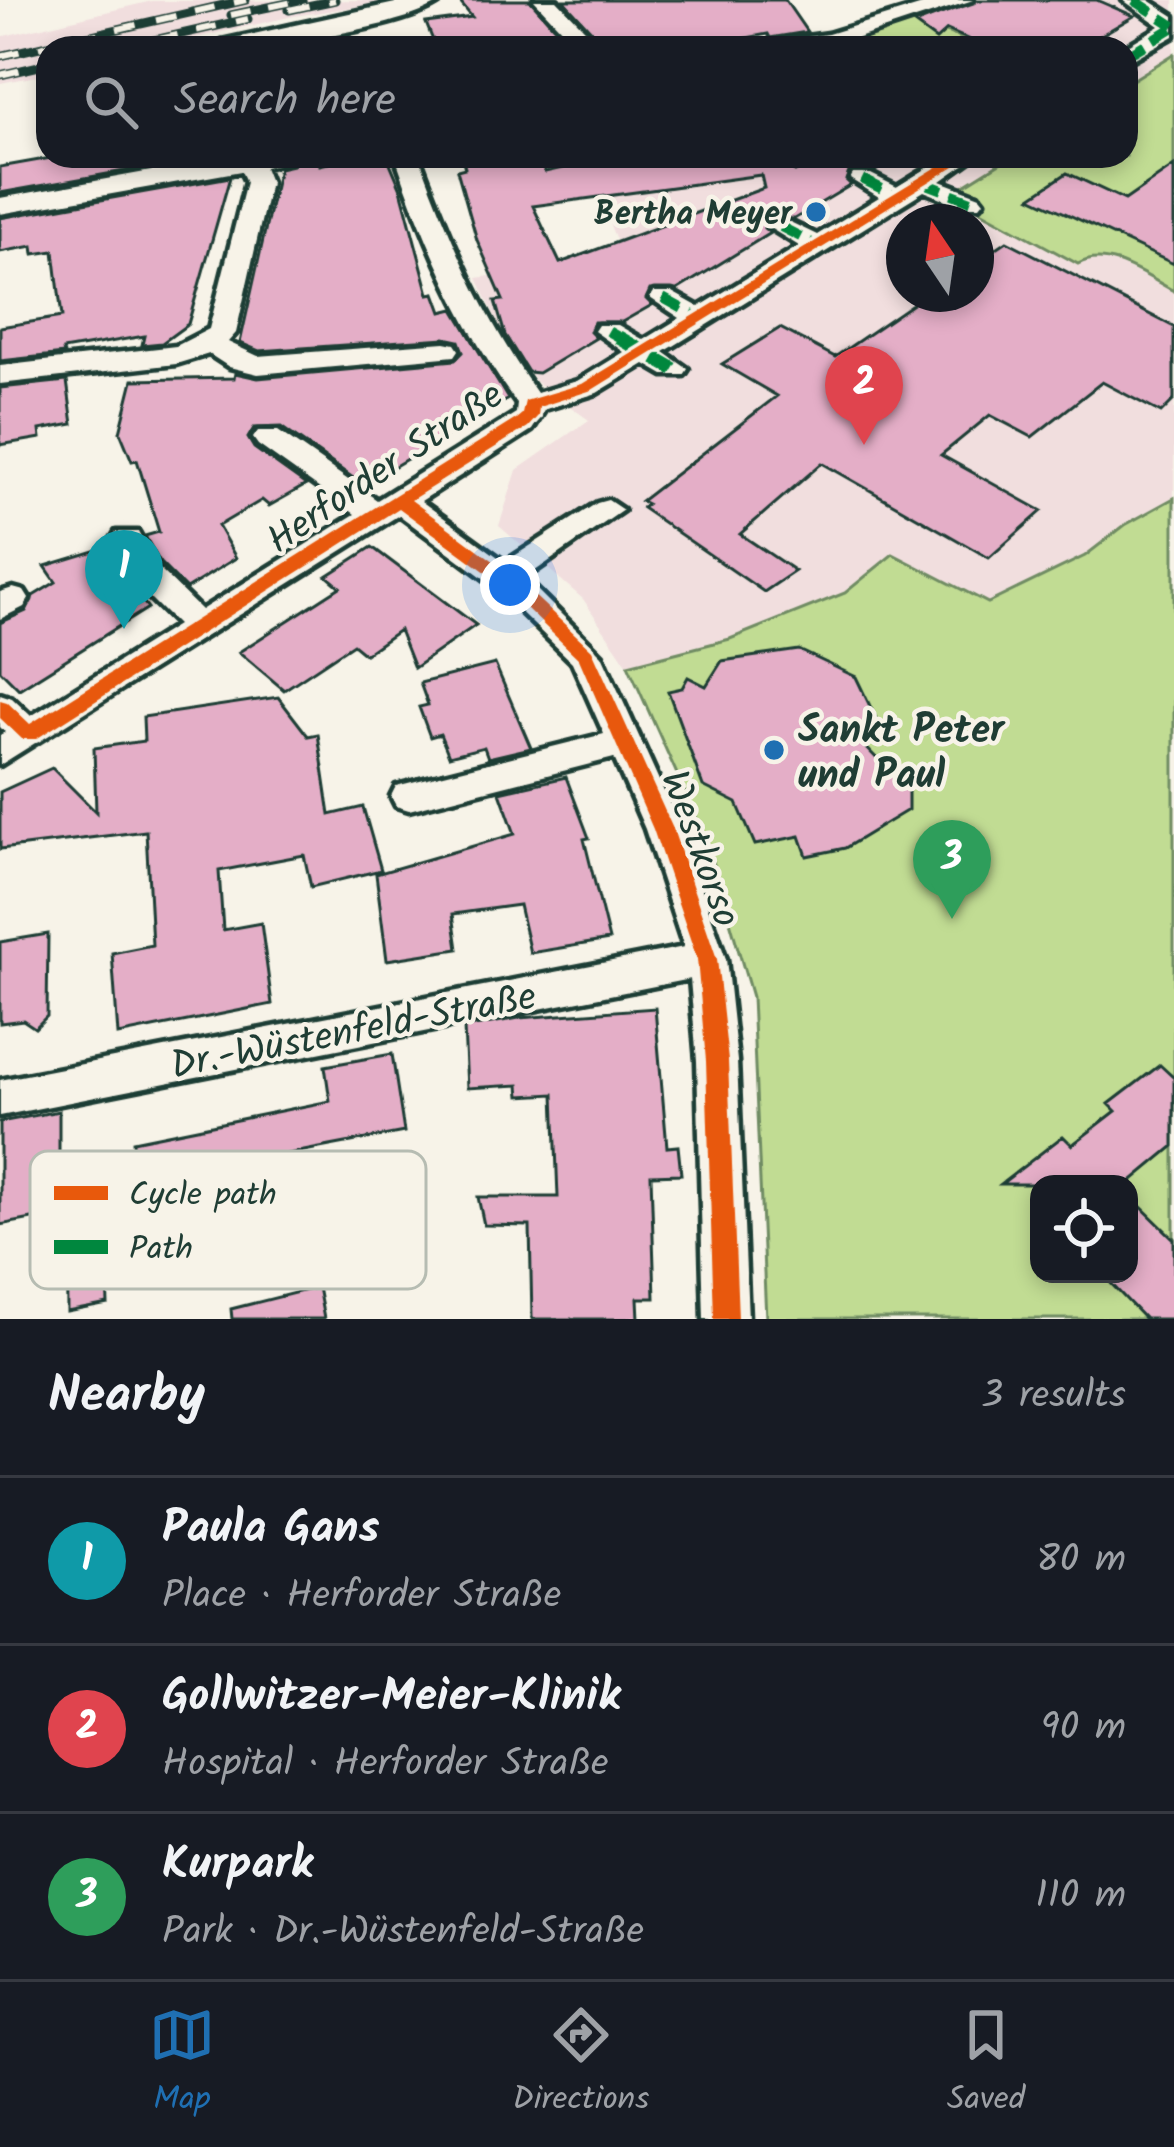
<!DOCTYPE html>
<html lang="en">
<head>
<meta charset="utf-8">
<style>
  :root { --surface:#171b24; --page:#20242c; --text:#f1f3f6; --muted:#9ea1a6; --line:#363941; --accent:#1f6fb2 }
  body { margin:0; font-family:Kalam,sans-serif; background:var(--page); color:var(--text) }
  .controls { position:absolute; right:36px; bottom:36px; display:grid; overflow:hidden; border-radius:24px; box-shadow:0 6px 18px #0003 }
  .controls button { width:108px; height:108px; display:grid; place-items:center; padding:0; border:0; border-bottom:3px solid var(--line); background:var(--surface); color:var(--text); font:60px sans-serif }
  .compass { position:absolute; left:886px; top:204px; width:108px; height:108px; border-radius:50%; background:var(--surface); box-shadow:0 6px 18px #0003; rotate:347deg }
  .you { position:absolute; left:510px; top:585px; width:42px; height:42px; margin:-30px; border:9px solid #fff; border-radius:50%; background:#1a73e8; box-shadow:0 0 0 18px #1a73e833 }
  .badge { display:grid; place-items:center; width:78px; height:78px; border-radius:50%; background:var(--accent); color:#fff; font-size:39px; font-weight:700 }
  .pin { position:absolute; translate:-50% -99px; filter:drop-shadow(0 3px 6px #0008) }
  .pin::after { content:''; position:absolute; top:63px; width:42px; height:36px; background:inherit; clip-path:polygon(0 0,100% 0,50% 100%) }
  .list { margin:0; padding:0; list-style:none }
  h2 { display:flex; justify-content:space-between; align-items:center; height:156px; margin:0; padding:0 48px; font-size:51px }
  h2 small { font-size:39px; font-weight:400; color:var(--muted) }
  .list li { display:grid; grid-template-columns:78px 1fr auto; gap:36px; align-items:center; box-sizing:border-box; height:168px; padding:0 48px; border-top:3px solid var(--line) }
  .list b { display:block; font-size:45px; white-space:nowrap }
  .list p { margin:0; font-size:39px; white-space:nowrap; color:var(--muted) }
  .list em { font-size:39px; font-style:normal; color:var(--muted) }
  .icon { flex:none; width:66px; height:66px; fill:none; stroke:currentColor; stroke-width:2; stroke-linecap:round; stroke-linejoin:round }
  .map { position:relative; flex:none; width:1174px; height:1319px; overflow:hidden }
  .search { position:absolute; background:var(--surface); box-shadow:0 6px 18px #0003; left:36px; right:36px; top:36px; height:132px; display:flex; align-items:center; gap:30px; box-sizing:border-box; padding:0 42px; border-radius:36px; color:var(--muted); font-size:45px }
  .sheet { height:660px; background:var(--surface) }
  nav { display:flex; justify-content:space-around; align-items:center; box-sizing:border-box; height:168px; border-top:3px solid var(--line); background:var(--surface); font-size:33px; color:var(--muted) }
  nav a { display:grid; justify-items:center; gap:6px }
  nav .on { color:var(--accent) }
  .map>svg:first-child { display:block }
</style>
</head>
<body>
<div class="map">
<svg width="1174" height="1319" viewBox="0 0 1174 1319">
  <rect width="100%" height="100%" fill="#f7f3e8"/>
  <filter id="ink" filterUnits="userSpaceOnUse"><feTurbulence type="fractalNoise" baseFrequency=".00833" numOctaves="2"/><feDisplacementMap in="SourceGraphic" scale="24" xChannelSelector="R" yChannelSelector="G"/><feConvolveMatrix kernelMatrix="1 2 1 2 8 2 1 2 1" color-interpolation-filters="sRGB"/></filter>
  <g filter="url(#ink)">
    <path fill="#f1dede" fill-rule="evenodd" d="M402,0L294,16L151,48H48V74L0,83V37L152,1Z
      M980,0H1174V54L1126,84V48H985L915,19Z
      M616,156H1011L964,187L1085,259L1112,260L1174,291V498L1126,525L1085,556L988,603L893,555L845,593L729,639L628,665L583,599L499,526L517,470L589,420L536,382L509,346L477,278L544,268L617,242L584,163ZM904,222H976V294H904Z"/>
    <path fill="#c1dc93" stroke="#708c64" stroke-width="3" fill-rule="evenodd" d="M915,19L985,48H809Z
      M1174,54V291C1147,277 1108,247 1078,264L968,204L971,193L963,186L1011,156H1126V84Z
      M1174,498V1319H766L752,997L707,841L628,665L730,639L845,593L893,554L988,603L1085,556L1125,525ZM1039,1184H1129V1274H1039Z"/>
    <path fill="#e4aec7" stroke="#1f3d34" stroke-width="3" fill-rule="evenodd" d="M458,0H530L573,48H541L532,38L483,48H436L426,23L472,17Z
      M563,0H785L807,32L770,38L768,34L693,48H607Z
      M977,0H1097L1134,16L1079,48H988L947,30L936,40L914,24Z
      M62,156H121L122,160L209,156L0,193V167Z
      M299,156H319L320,165L359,156H387L401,189L429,294L435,293L442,312L454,309L508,399L363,485L281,427L254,428L248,438L254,448L306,485L269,506L262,500L218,526L236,558L186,589L160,563L145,536L159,532L137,460L132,461L120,432L133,380L234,378L235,373L258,378L455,360L463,352L459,341L445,338L259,351L240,343L279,168L293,165Z
      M500,156L507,165L540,161L545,172L616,156H776L777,162L795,172L824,156H901L875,171L849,172L846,180L851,185L794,219H768L764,228L770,233L677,290H650L646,299L652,305L622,322H594L590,332L596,338L538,373L528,372L505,335L495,301L503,300L477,240L457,170L465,168L463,161ZM761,175L764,188L560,263L533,206Z
      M1174,166V264L1031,197L1067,173L1125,200Z
      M230,177L188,324L162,343L142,345L144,336L63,350L64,354L0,361V327L62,317L54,251L34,254L33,246L0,252V218Z
      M1007,241L1174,327V400L1161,413L1102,382L1032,437L990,415L941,455L1042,511L989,558L822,463L740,534L795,571L764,592L642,508L647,504L641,501L777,396L722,364L780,328L835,357L927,294H976V262Z
      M67,381L73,424L40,430L41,438L0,445V388Z
      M111,546L128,582L148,608L19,689L0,670V623L26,611L33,596L56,582L45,566Z
      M372,547L476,625L414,668L399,630L365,654L353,644L284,690L239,652L340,587L327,576Z
      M799,650L856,677L883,733L857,738L908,791V810L845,848L807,856L800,836L755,845L737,803L703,786L668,691L682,688L688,677L706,686L722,661Z
      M495,664L531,748L488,758L484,747L449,756L440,734L430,737L419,707L428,705L420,683Z
      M278,697L308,736L318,734L330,815L363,807L381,870L311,887L304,855L219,871L223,930L261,923L272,1004L118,1035L112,953L152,945L146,831L0,849V792L52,768L96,812L94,748L144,741L143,717Z
      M566,777L589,838L584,839L609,940L530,953L519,905L453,914L458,949L387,960L376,874L515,834L500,792Z
      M48,934L47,1016L35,1028L23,1020L0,1023V942Z
      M655,1008L667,1147L678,1146L681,1174L651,1175L655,1298H638L639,1319H532L530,1226L484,1225L478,1197H558L554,1094L520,1096L519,1085L467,1088L464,1028L519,1018Z
      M392,1054L404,1132L288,1154L299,1238L107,1280L108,1304L67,1312L66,1209L136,1196L133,1141L330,1101L325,1066Z
      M1160,1065L1174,1078V1146L1128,1184H1001L1063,1136L1072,1145L1116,1111L1109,1104Z
      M59,1111V1214L0,1225V1122Z
      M1129,1195L1174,1239V1319H1145L1102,1274H1129Z
      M318,1287L324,1319H232L231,1309Z"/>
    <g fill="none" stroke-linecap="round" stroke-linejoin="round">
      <defs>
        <path id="minor" d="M409,0H443C407,29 260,48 211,48L222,41Z
          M534,0H557L603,48H579Z
          M939,0H973L831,47L761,48L764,43L828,34Z
          M1123,0H1149L1174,16V36L1126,63L1123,48L1160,26Z
          M295,156L292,161L264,167L270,182L236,333L228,342L258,356L445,342L455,344L459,350L455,356L258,374L229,367L209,354L176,364L0,384V366L176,346L209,329L246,182L241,171L0,214V198L235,156Z
          M395,156H419C450,240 485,320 537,393L577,381L624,352L594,331L598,325H618L644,340L680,318L650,298L654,292H672L699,307L799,246L768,227L772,222H790L817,235L879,197L850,179L853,174H871L897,187L947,156H976L941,181L980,196L984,201L980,206H962L924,191L664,352L688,369L684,375H664L645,364L597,393L545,409L532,430L421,501L505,562L597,503L608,500L623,510L525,578L602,655L681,829L726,959L737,1061L748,1319H704L697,1061L690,979L0,1116V1080L684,947L645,829L614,758L409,810L396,806L391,796L396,786L604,734L572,662L493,585L399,515L0,765V735L5,732L0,727V694L12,698L31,716L177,625L132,580L112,539L116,532H138L156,566L201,610L355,514L258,445L253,438L258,431H278L377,500L516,413L517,404C462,328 426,245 395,156Z
          M13,588L24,591L29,599L24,607L0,619V592Z"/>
      </defs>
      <use href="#minor" stroke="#1f3d34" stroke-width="9"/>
      <use href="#minor" fill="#f7f3e8" fill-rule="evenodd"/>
      <defs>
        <path id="rail" d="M289,10L335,0
          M231,15L302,0
          M119,48L248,19
          M0,56L246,0
          M0,75L48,64"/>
      </defs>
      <use href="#rail" stroke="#1f3d34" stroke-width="9"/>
      <use href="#rail" stroke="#f7f3e8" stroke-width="6" stroke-dasharray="20" stroke-linecap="butt"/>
      <path stroke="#00873e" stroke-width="10" stroke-dasharray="22 10" stroke-linecap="butt" d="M1134,0L1174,26
        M1126,56L1174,27
        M862,179L898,197
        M922,182L971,201
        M781,227L818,246
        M663,298L699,318
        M608,331L624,340"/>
      <path stroke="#00873e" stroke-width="14" stroke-dasharray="28 14" stroke-linecap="butt" d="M618,337L674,369"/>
      <defs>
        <path id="cycleway" d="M955,156H971L592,390L539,407L538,416L528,427L411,500L510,573L592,650L673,829L717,959L728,1061L738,1319H714L706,1061L697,959L653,829L579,659L498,581L399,508L36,739H22L0,718V700L7,702L30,724L516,419L522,414L525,401L582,384Z"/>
      </defs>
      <use href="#cycleway" stroke="#f7f3e8" stroke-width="8"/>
      <use href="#cycleway" fill="#e8590c" fill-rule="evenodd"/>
    </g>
  </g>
  <g fill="#1f6fb2" stroke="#f7f3e8" stroke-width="4.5">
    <circle cx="816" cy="212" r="12"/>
    <circle cx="774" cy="750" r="12"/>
  </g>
  <g text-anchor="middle" stroke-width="9" stroke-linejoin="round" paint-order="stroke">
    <g font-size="33" font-weight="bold" fill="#1f3d34" stroke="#f7f3e8" text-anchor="end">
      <text x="792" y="224">Bertha Meyer</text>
    </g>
    <g font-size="39" fill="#1f3d34" stroke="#f7f3e8">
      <text transform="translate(384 466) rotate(-34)" y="14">Herforder Straße</text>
      <text transform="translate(702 848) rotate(70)" y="14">Westkorso</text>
      <text transform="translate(353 1029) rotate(-11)" y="14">Dr.-Wüstenfeld-Straße</text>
    </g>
    <g font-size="39" font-weight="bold" fill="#1f3d34" stroke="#f7f3e8" text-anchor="start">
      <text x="798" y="742">Sankt Peter<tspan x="798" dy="45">und Paul</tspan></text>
    </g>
  </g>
  <rect x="30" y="1151" width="396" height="138" rx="18" fill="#f7f3e8" stroke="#b6bcb2" stroke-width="3"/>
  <rect x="54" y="1186" width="54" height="14" fill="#e8590c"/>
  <rect x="54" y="1240" width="54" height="14" fill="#00873e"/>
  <g font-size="33" fill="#1f3d34">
    <text x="129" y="1205">Cycle path</text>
    <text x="129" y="1259">Path</text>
  </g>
</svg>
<div class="controls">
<button><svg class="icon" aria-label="locate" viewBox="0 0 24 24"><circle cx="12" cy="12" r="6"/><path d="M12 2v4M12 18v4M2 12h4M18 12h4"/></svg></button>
</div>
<svg class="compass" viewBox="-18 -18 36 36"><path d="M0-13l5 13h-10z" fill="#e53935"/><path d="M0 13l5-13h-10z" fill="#9ea1a6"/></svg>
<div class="you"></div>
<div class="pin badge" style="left:124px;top:629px;background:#0f9aa8">1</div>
<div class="pin badge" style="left:864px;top:445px;background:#e0444e">2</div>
<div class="pin badge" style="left:952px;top:919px;background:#2e9e5b">3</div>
<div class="search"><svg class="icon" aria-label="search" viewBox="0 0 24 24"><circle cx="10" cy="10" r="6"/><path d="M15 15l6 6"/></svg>Search here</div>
</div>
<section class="sheet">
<h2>Nearby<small>3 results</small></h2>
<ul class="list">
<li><span class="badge" style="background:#0f9aa8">1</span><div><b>Paula Gans</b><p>Place · Herforder Straße</p></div><em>80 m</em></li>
<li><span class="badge" style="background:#e0444e">2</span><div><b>Gollwitzer-Meier-Klinik</b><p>Hospital · Herforder Straße</p></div><em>90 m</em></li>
<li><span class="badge" style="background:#2e9e5b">3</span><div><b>Kurpark</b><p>Park · Dr.-Wüstenfeld-Straße</p></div><em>110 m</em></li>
</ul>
</section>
<nav>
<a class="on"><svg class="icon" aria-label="map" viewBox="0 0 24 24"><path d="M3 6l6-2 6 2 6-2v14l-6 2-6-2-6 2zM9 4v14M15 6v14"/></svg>Map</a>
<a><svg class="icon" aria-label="directions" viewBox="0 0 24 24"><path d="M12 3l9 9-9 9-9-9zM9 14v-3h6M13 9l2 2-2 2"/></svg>Directions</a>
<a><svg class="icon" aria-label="saved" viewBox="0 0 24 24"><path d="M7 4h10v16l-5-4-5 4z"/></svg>Saved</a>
</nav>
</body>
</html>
